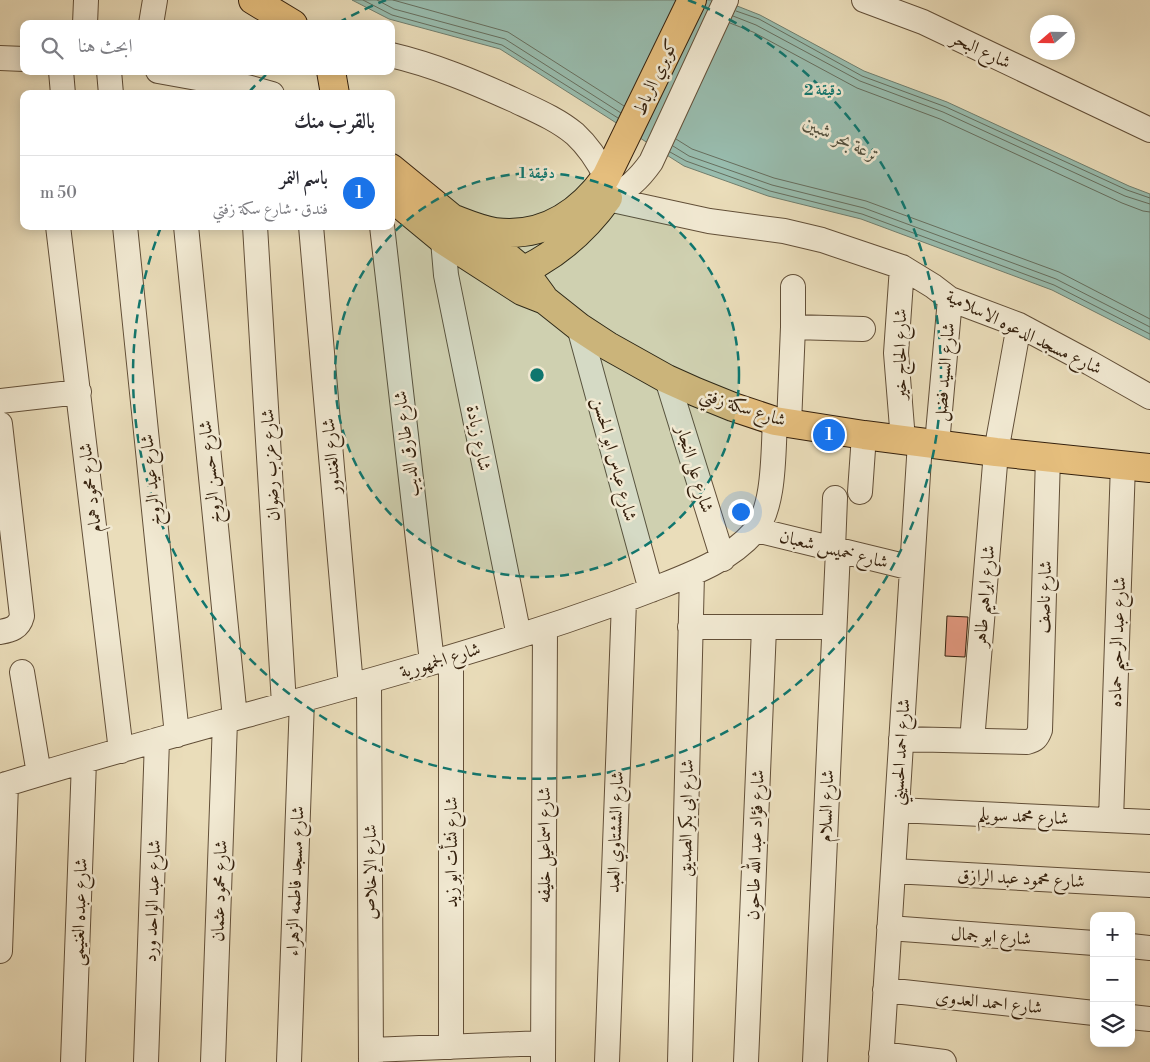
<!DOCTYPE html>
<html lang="ar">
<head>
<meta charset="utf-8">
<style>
  :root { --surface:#fff; --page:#f7f7f7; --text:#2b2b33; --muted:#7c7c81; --line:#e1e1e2; --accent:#1a73e8 }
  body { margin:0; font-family:"Libre Bodoni",Amiri,serif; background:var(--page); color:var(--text); direction:rtl }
  .controls { position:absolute; right:15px; bottom:15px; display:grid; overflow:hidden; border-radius:10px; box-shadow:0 2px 12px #0003 }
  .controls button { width:45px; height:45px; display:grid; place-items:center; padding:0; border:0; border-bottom:1px solid var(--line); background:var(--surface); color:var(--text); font:25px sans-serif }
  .compass { position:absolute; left:1030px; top:15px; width:45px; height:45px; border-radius:50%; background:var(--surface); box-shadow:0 2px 12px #0003; rotate:250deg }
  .you { position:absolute; left:740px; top:511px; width:18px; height:18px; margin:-12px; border:4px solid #fff; border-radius:50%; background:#1a73e8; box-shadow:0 0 0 8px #1a73e833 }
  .badge { display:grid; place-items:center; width:32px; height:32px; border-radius:50%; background:var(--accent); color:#fff; font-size:16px; font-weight:700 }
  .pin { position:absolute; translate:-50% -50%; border:2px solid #fff; box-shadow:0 1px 5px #0006 }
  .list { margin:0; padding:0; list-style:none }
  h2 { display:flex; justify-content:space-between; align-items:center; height:65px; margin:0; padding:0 20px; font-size:21px }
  h2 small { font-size:16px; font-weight:400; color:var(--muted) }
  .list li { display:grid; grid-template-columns:32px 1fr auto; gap:15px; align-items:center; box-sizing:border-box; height:75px; padding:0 20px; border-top:1px solid var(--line) }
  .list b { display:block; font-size:19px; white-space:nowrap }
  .list p { margin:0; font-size:16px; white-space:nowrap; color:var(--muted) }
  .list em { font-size:16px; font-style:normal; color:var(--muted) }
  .icon { flex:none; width:28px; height:28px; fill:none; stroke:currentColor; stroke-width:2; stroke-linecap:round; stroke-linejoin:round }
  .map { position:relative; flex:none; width:1150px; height:1062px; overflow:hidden; direction:ltr }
  .search { position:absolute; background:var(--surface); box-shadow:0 2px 12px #0003; left:20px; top:20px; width:375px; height:55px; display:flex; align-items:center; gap:12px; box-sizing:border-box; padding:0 18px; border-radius:10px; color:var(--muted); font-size:19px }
  .panel { position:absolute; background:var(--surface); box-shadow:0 2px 12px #0003; left:20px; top:90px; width:375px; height:140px; border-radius:10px; direction:rtl }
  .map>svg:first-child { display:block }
</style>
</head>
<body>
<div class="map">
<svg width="1150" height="1062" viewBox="0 0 1150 1062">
  <rect width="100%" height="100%" fill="#eaddba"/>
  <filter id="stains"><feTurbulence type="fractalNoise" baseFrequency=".004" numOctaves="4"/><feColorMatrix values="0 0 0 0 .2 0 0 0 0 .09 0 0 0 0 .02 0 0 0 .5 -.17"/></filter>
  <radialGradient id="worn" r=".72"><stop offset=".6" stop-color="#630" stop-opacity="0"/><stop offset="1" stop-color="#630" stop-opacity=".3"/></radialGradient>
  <path fill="#98bcae" stroke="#707e6e" d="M352,0H722L760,15L864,71L947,102L1129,186L1150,194V340L1052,290L861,219L768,196L684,166L500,49L389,19Z"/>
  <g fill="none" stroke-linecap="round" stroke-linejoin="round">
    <path stroke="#666e5e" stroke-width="1" d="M363,0L392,15L502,45L618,118
      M377,0L394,9L505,39L621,113
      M393,0L508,32L624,106
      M736,11L759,19L862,76L946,107L1127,190L1150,198
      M733,16L756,25L860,81L943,112L1125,196L1150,204
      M730,23L753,32L857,88L940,119L1122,203L1143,211L1150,212
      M676,139L692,149L774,178L866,201L1059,272L1150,319
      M673,146L689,156L772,185L864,208L1056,279L1150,327
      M670,152L686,161L770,191L862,214L1054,285L1150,334"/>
  </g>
  <path fill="#e1977e" stroke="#34200d" d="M947,616L968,617L965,657L945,656Z"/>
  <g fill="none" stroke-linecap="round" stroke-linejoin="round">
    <defs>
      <path id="minor" d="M864,0L923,22L1150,130
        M85,24L86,0
        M151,24L155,0
        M391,55C434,65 474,82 514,100C535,110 557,119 575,134C588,146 598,161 606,177
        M0,58L24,59
        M61,71L63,94
        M109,71L111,94
        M158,71L247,87L272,94
        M608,199L709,221L784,231L822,240L902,267L933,286L950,299L1019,325L1090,363L1150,397
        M608,199C627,190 639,179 651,162L726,0
        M58,226L121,751
        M125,226L177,735
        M186,226L235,718
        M255,226L284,704
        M311,226L351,686
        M382,226L432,662
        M443,240L446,275L519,636
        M902,267L896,353L903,440
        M579,327L651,590
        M793,327L863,329
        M667,379L723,559
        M0,401L79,392
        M0,424L22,616C19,628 11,630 0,632
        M789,424L793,327V287
        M937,444L950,299
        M860,492L864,435
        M756,530L912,568
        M833,549L835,498
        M690,627H834
        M451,657V1047
        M22,672L39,774
        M369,682L371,1062
        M901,739L1027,742C1035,740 1037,738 1040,730L1048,457
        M972,741L996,452L1019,325
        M0,786C187,728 379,683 565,621C598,610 631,598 664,585C697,572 730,559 754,532C775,508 773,453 775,421
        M897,810L1150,822
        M1111,820L1123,464
        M893,871L1150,885
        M889,928L1094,943
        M1131,946L1150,948
        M0,951L6,784
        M885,990L1094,1013
        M1131,1017L1150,1019
        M371,1050L543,1043
        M881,1054L944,1062
        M73,1062L84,761
        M146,1062L157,740
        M213,1062L225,721
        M289,1062L302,700
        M543,1062L545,628
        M607,1062L624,601
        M680,1062L692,574
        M746,1062L764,628
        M815,1062L838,550
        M881,1062L920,442"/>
      <path id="major" d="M253,0L293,24
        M331,71L335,94
        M391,168L463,227L495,247L524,271L543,297
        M391,197L443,240L522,291L545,300L579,327L608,346L667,379L696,392L733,407L775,421L864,435L996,452L1150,468
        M454,219C467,224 481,230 495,232C543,238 579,214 606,177L692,0
        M508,277C550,261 582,234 608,198"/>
    </defs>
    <use href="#minor" stroke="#624f38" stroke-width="26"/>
    <use href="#major" stroke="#34200d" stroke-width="30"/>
    <use href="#minor" stroke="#f1e9d2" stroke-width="24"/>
    <use href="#major" stroke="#e5be7d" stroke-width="28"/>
  </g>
  <circle cx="537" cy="375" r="202" fill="#0f766e" fill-opacity=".12"/>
  <g fill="none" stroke="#0f766e" stroke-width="2.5" stroke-dasharray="9 6">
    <circle cx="537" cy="375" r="202"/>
    <path d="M249 92A404 404 0 0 1 269 72M338 23A404 404 0 0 1 386 0M688 0A404 404 0 1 1 161 227"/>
  </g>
  <g text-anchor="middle" stroke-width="5" stroke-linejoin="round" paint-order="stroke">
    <g font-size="18" fill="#34200d" stroke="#f1e9d2">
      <text transform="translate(981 50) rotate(25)" y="6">شارع البحر</text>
      <text transform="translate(655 77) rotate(-65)" y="6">كوبري الرباط</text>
      <text transform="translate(1024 332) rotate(26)" y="6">شارع مسجد الدعوه الاسلامية</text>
      <text transform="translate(900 354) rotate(-90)" y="6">شارع الحاج خير</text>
      <text transform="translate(944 372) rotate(-85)" y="6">شارع السيد فضل</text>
      <text transform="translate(743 407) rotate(18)" y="6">شارع سكة زفتي</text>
      <text transform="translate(479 438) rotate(79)" y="6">شارع زيادة</text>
      <text transform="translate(406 444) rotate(-97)" y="6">شارع طارق الديب</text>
      <text transform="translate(331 456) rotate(-95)" y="6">شارع الغندور</text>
      <text transform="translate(615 459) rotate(75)" y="6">شارع عباس ابو الحسن</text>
      <text transform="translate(270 465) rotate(-93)" y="6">شارع عزب رضوان</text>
      <text transform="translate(695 469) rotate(73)" y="6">شارع على النجار</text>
      <text transform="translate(210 472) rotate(-96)" y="6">شارع حسن الروخ</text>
      <text transform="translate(151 480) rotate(-96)" y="6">شارع عيد الروخ</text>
      <text transform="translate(90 488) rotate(-97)" y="6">شارع محمود همام</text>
      <text transform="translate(834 549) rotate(14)" y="6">شارع خميس شعبان</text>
      <text transform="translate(984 596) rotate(-85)" y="6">شارع ابراهيم طاهر</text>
      <text transform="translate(1044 597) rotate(-88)" y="6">شارع ناصف</text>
      <text transform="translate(1117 642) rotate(-88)" y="6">شارع عبد الرحيم حماده</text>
      <text transform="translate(440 660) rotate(-17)" y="6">شارع الجمهورية</text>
      <text transform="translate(900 752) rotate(-86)" y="6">شارع احمد الحسيني</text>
      <text transform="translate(826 806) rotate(-88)" y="6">شارع السلام</text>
      <text transform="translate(1023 816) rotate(3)" y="6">شارع محمد سويلم</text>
      <text transform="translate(686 818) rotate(-89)" y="6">شارع ابى بكر الصديق</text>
      <text transform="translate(615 832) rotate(-88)" y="6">شارع الششتاوي العبد</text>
      <text transform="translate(544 845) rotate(-90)" y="6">شارع اسماعيل خليفه</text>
      <text transform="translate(755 845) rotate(-88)" y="6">شارع فؤاد عبد الله طاحون</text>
      <text transform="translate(451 852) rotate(-90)" y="6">شارع نشأت ابو زيد</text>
      <text transform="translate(370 872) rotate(-90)" y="6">شارع الإخلاص</text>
      <text transform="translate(1021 878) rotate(3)" y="6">شارع محمود عبد الرازق</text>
      <text transform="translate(295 881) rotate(-88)" y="6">شارع مسجد فاطمه الزهراء</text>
      <text transform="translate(219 891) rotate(-88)" y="6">شارع محمود عثمان</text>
      <text transform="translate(152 901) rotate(-88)" y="6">شارع عبد الواحد ورد</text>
      <text transform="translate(79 912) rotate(-88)" y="6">شارع عبده الغنيمى</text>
      <text transform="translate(991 936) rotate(4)" y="6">شارع ابو جمال</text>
      <text transform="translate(989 1002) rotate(6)" y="6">شارع احمد العدوى</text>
    </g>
    <g font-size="19" font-style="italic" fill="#524f3d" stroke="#f1e9d2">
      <text transform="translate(842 138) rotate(26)" y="7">ترعة بحر شبين</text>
    </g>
  </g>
  <circle cx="537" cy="375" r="8" fill="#0f766e" stroke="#f1e9d2" stroke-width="2.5"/>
  <g font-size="15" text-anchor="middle" font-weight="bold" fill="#0f766e" stroke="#f1e9d2" stroke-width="5" stroke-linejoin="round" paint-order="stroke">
    <text x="823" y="95">2 دقيقة</text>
    <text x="537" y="178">1 دقيقة</text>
  </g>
  <rect width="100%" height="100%" filter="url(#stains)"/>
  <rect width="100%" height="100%" fill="url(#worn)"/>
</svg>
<div class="controls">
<button>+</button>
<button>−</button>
<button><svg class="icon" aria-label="layers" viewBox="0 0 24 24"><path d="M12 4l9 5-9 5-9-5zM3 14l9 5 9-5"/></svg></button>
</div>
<svg class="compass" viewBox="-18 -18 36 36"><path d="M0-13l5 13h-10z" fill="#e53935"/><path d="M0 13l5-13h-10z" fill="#7c7c81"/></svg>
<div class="you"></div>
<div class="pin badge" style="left:829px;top:435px">1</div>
<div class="search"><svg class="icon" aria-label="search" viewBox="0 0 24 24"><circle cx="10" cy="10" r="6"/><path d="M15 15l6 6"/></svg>ابحث هنا</div>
<section class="panel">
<h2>بالقرب منك<small></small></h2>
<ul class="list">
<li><span class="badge">1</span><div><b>باسم النمر</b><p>فندق · شارع سكة زفتي</p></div><em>50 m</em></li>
</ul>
</section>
</div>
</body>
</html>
